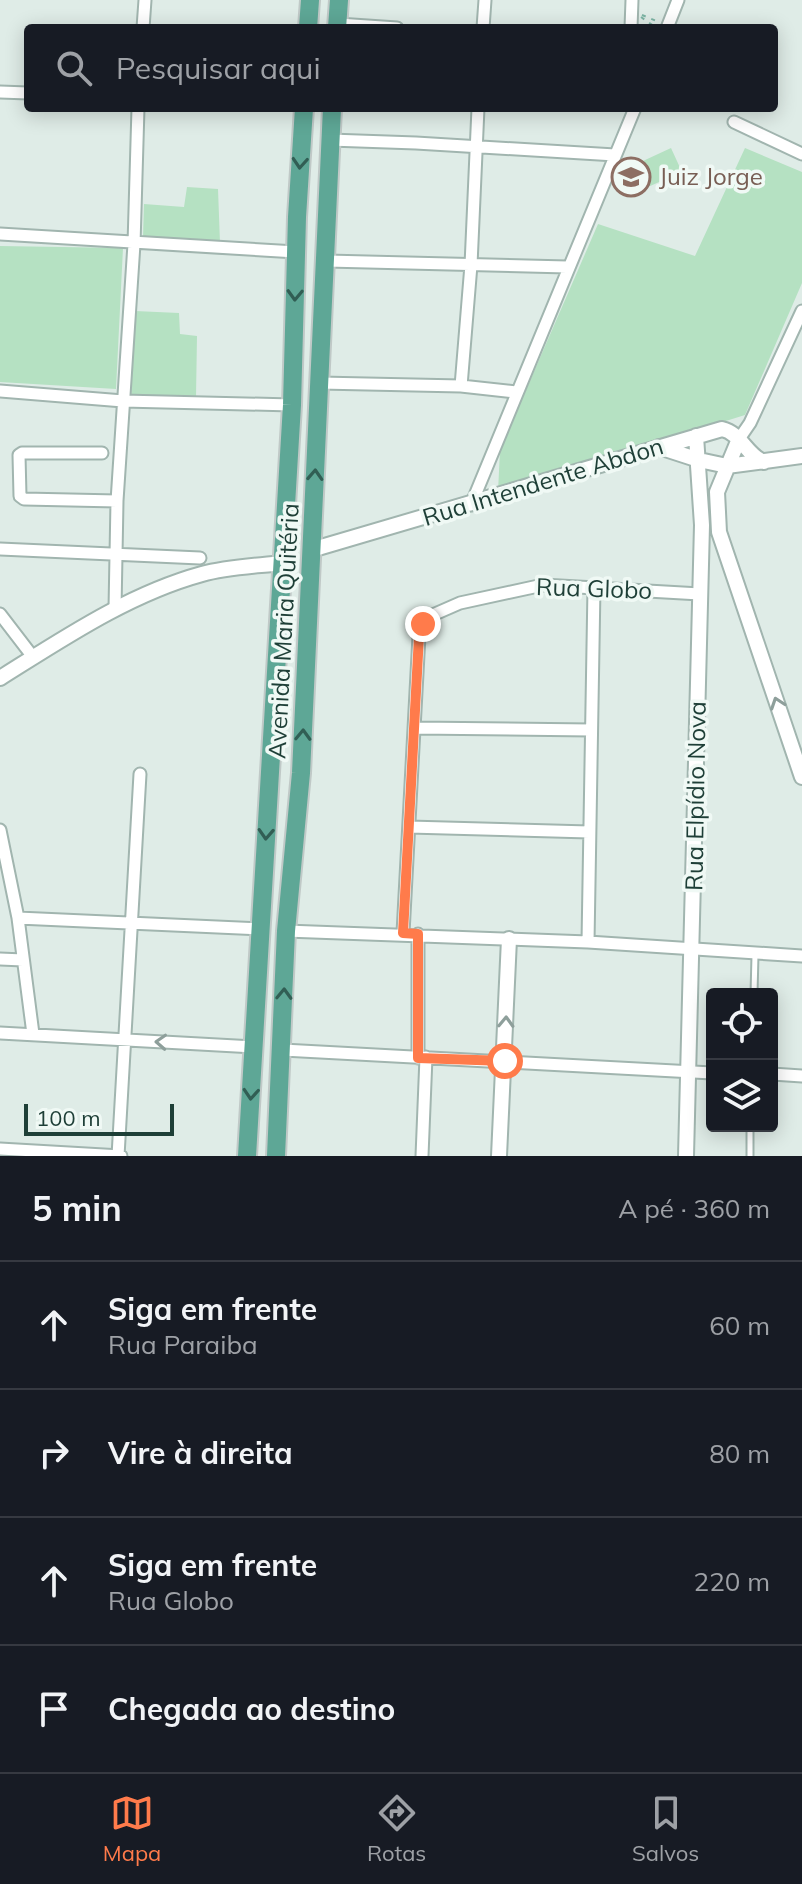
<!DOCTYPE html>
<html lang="pt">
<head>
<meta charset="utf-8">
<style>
  :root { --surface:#171b24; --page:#20242c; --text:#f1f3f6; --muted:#9ea1a6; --line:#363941; --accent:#ff7b4b }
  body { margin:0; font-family:Mulish,sans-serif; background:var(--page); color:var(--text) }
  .controls { position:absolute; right:24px; bottom:24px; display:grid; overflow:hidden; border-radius:8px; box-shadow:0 4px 20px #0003 }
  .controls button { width:72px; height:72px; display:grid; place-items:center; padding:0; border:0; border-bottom:2px solid var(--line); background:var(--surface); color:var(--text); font:40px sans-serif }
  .scale { position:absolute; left:24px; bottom:20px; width:150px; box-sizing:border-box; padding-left:8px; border:4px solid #1e3f37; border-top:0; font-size:22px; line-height:28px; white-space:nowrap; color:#1e3f37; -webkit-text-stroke:6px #f0f9f5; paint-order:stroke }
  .stop { position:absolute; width:24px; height:24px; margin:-18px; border:6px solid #ff7b4b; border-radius:50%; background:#fff }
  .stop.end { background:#ff7b4b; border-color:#fff; box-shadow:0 2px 8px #0008 }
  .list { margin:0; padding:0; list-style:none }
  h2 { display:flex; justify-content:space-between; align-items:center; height:104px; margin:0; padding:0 32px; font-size:34px }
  h2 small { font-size:26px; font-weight:400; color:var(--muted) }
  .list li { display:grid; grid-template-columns:52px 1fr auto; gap:24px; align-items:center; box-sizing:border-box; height:128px; padding:0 32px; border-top:2px solid var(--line) }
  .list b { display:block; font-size:30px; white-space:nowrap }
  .list p { margin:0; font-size:26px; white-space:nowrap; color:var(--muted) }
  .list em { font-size:26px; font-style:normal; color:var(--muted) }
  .icon { flex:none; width:44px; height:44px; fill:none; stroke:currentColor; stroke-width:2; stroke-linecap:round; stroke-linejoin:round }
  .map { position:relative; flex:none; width:802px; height:1156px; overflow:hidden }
  .search { position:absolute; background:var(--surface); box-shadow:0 4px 20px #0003; left:24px; right:24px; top:24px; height:88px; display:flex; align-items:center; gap:20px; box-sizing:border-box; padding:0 28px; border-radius:8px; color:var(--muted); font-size:30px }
  .sheet { height:616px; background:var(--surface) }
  nav { display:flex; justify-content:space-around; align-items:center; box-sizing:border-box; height:112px; border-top:2px solid var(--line); background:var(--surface); font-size:22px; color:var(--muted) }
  nav a { display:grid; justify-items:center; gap:4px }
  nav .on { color:var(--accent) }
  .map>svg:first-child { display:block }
</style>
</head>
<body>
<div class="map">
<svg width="802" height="1156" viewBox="0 0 802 1156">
  <rect width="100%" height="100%" fill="#dfece7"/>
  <path fill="#b5e1c2" d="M671,148L682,172L641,190L630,167Z
    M745,148L802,172V283L745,415L498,492L500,450L598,224L695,256Z
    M187,187L218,189L220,243L143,237L144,204L184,207Z
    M0,246L123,248L116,389L0,382Z
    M135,311L179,313L180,334L197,336L196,397L131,396Z"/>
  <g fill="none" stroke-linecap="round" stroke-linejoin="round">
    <defs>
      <path id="service" d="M754,994L755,955
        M750,1156V1126"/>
      <path id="minor" d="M338,24L397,28
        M143,28L145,0
        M483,28L485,0
        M631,28L632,0
        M667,28L678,0
        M0,92L28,93
        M734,122L802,154
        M330,140L416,143L615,155
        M0,234L296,252
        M327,261L567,267
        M320,383L461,386L516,392
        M461,386L471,265L478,108
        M0,391L123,401L292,405
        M739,439L750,423L802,311
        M102,453H22L19,455L20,496L24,499L117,501
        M471,505L635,108
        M0,549L200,558
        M115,609L117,501L134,244L138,108
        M0,614L33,657
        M415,728L591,730
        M409,827L589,832
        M0,830L18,918L33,1034
        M18,918L261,929
        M286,931L588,942L802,956
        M403,933L419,636L428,617L460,603L543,585L700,594
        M418,934V1058
        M588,942L594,587
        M0,959L23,960
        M0,1033L254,1047
        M283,1050L712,1073
        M772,1074L802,1076
        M0,1149L121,1156
        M118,1156L140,774
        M422,1156L426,1057"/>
      <path id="tertiary" d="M739,439L717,492L719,532L802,777
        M659,447L699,460L727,466L802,456
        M311,550L722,429C741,433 747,456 764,462
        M0,678C64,638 129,594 202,574C227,567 256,566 282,563
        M499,1156L509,939
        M686,1156L702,525L696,436"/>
      <path id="primary" d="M308,28L310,0
        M337,28L339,0
        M247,1156L292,405L297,217L304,108
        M276,1156L286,931L301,773L332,108"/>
    </defs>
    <use href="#service" stroke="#a1b5af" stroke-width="9"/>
    <use href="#minor" stroke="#a1b5af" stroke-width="15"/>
    <use href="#tertiary" stroke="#a1b5af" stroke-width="18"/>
    <use href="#primary" stroke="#c0c9c7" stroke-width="22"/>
    <path stroke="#7cb4a4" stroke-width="2" stroke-dasharray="4 6" stroke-linecap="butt" d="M642,15L659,22
      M641,17L655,27"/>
    <use href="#service" stroke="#fff" stroke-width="5"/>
    <use href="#minor" stroke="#fff" stroke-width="11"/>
    <use href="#tertiary" stroke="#fff" stroke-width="14"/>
    <use href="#primary" stroke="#5ea796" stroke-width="18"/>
  </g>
  <defs><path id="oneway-chevron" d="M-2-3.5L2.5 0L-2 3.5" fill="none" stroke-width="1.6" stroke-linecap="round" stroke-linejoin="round" transform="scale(2)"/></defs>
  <g stroke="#315e54">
    <use href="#oneway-chevron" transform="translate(300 163) rotate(94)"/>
    <use href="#oneway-chevron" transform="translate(295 295) rotate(92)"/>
    <use href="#oneway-chevron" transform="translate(315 475) rotate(-87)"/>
    <use href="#oneway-chevron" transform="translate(303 735) rotate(-88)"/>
    <use href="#oneway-chevron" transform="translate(266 834) rotate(93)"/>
    <use href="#oneway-chevron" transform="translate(284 994) rotate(-88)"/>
    <use href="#oneway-chevron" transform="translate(251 1094) rotate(94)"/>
  </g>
  <g stroke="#8e9f9b">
    <use href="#oneway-chevron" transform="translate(777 703) rotate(-109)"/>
    <use href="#oneway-chevron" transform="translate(506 1022) rotate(-88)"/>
    <use href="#oneway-chevron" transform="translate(161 1042) rotate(-177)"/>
  </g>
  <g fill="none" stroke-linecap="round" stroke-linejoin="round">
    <path stroke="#ff7b4b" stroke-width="10" d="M423,624L419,636L403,933L418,934V1058L505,1061"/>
  </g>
  <defs>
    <symbol id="school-ring" viewBox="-11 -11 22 22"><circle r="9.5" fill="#f0f9f5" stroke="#8d6e63" stroke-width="1.5"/><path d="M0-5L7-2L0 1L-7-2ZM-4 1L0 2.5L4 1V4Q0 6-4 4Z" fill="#8d6e63"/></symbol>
  </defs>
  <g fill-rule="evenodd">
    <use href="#school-ring" x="609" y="155" width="44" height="44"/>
  </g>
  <g text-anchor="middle" stroke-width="7" stroke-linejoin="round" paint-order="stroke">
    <g font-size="24" fill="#785e54" stroke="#f0f9f5" text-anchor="start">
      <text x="659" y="185">Juiz Jorge</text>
    </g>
    <g font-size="24" fill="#1e3f37" stroke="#f0f9f5">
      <text transform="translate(543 482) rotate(-17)" y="8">Rua Intendente Abdon</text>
      <text transform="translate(594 589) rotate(2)" y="8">Rua Globo</text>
      <text transform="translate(284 631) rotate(-87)" y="8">Avenida Maria Quitéria</text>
      <text transform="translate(696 796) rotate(-89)" y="8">Rua Elpídio Nova</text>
    </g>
  </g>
</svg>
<div class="controls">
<button><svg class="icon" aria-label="locate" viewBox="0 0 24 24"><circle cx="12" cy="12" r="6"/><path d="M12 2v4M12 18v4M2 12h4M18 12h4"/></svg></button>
<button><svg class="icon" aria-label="layers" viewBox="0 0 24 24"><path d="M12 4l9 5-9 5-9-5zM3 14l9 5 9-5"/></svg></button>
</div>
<div class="scale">100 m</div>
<div class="stop" style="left:505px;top:1061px"></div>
<div class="stop end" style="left:423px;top:624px"></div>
<div class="search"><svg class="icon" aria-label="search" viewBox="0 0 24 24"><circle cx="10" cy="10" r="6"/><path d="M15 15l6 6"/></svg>Pesquisar aqui</div>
</div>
<section class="sheet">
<h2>5 min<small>A pé · 360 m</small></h2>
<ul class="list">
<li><svg class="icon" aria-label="ahead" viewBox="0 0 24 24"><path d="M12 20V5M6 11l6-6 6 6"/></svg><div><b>Siga em frente</b><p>Rua Paraiba</p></div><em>60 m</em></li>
<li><svg class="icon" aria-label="right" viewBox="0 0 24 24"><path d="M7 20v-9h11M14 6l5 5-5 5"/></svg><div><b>Vire à direita</b></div><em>80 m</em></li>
<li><svg class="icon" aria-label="ahead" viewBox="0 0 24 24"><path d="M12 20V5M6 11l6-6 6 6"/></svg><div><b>Siga em frente</b><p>Rua Globo</p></div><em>220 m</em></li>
<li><svg class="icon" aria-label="arrive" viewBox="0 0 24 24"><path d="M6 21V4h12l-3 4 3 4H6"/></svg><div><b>Chegada ao destino</b></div></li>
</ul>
</section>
<nav>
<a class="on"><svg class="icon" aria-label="map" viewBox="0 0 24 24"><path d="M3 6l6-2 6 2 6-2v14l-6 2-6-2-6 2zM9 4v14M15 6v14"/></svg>Mapa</a>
<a><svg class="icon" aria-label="directions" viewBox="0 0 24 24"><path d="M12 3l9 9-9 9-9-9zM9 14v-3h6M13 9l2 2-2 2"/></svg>Rotas</a>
<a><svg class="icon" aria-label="saved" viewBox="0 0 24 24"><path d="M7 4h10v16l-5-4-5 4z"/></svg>Salvos</a>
</nav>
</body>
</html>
